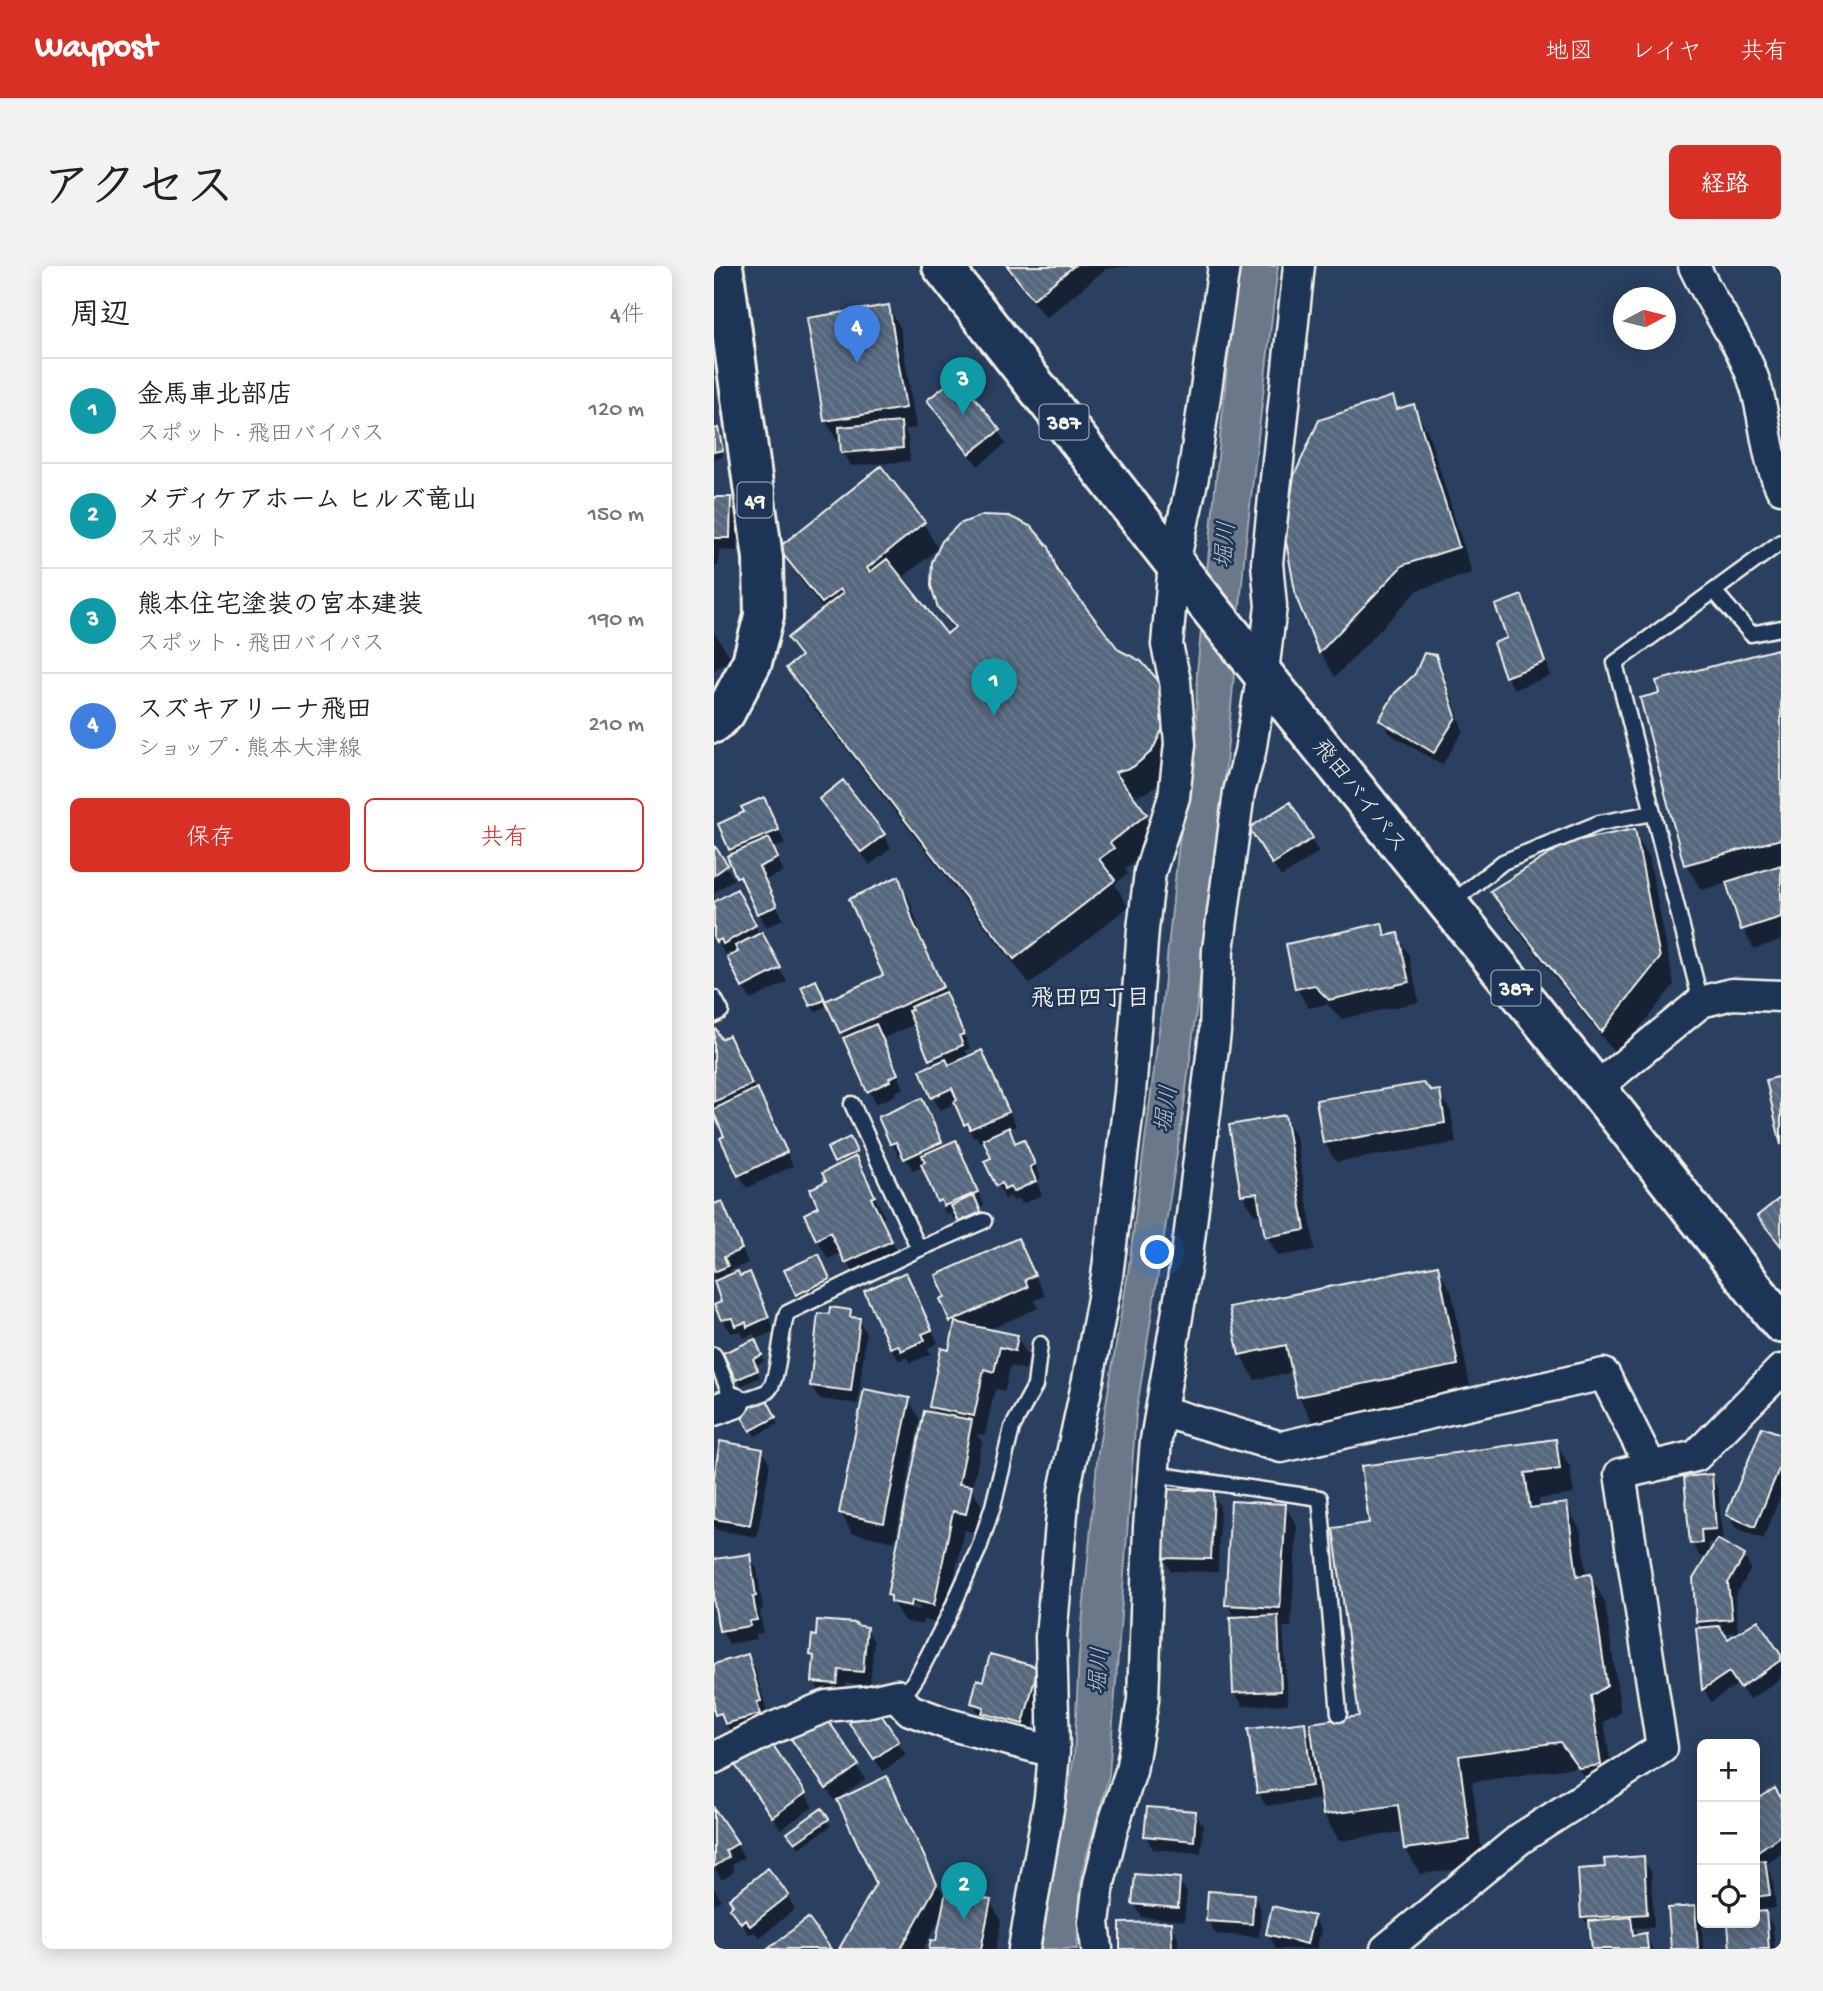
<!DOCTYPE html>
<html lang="ja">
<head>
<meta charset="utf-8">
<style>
  :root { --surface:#fff; --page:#f2f2f2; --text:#222; --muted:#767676; --line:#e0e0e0; --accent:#d93025 }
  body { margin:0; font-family:"Gochi Hand","Klee One",sans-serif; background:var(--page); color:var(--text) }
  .controls { position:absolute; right:21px; bottom:21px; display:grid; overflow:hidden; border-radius:10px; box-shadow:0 4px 18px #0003 }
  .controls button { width:63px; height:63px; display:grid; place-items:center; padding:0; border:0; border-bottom:2px solid var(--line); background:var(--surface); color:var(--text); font:35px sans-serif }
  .compass { position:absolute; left:899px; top:21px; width:63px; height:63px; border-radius:50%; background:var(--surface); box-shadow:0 4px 18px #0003; rotate:83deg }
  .you { position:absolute; left:444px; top:987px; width:24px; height:24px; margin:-18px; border:5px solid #fff; border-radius:50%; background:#1a73e8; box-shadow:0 0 0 10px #1a73e833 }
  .badge { display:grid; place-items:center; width:46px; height:46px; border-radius:50%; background:var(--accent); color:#fff; font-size:23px; font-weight:700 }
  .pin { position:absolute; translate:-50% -58px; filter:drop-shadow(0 2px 4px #0008) }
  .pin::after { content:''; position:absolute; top:37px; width:24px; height:21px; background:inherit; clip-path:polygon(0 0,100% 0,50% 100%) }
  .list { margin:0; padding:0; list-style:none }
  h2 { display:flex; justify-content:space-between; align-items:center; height:91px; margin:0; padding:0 28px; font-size:30px }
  h2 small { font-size:23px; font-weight:400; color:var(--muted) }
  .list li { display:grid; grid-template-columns:46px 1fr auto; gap:21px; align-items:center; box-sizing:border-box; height:105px; padding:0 28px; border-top:2px solid var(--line) }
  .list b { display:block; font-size:26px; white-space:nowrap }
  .list p { margin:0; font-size:23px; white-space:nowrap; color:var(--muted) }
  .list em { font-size:23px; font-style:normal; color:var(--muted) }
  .actions { display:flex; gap:14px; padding:21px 28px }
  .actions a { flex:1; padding:16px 0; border:2px solid var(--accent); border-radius:10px; text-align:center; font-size:24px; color:var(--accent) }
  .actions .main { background:var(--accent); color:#fff }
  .icon { flex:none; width:38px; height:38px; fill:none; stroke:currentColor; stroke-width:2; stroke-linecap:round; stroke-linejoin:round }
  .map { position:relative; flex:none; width:1067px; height:1683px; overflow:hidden; border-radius:10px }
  header { display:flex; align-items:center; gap:42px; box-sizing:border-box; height:98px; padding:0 35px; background:var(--accent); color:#fff }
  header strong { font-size:33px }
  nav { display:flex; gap:38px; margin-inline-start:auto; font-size:24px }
  .intro { display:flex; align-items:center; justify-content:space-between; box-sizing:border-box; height:168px; padding:0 42px }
  h1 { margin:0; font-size:49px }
  .button { padding:18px 32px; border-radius:10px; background:var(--accent); color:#fff; font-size:24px; font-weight:700 }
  main { display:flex; gap:42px; padding:0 42px }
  aside { flex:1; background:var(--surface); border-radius:10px; box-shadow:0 4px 18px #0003 }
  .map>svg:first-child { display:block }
</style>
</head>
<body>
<header>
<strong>Waypost</strong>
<nav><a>地図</a><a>レイヤ</a><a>共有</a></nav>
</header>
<div class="intro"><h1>アクセス</h1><a class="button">経路</a></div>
<main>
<aside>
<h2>周辺<small>4件</small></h2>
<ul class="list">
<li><span class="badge" style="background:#0f9aa8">1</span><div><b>金馬車北部店</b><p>スポット · 飛田バイパス</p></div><em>120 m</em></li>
<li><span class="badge" style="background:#0f9aa8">2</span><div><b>メディケアホーム ヒルズ竜山</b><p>スポット</p></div><em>150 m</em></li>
<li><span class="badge" style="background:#0f9aa8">3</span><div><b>熊本住宅塗装の宮本建装</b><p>スポット · 飛田バイパス</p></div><em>190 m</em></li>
<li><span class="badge" style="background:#3f7fe0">4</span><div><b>スズキアリーナ飛田</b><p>ショップ · 熊本大津線</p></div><em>210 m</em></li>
</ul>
<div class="actions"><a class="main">保存</a><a>共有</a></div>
</aside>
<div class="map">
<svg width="1067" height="1683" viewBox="0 0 1067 1683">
  <defs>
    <pattern id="building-back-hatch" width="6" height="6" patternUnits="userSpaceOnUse" patternTransform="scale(1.75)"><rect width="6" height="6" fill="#56677d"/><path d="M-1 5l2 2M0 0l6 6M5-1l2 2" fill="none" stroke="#6f7d8f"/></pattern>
  </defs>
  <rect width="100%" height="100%" fill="#2a4060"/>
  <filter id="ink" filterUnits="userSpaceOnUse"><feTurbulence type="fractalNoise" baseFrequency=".0143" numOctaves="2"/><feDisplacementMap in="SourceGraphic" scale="14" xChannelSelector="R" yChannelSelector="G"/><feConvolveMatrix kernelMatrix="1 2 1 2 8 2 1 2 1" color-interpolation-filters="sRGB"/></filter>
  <g filter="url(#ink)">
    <path fill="#6a788a" stroke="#a1a8b0" stroke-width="2" d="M523,0H564L531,283L508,544L468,855L422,1148L395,1509L368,1607L363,1683H326L360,1491L365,1390L384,1186L414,1007L448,741L465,576L482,486L483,406Z"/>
    <path fill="#0007" fill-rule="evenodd" d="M290,0H417L392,3L332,52Z
      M174,41L186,61L202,162L190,164L194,171L196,195L137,200L129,186L128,174L123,175L112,155L95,54Z
      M678,132L685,144L699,140L714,166L758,307L704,324L621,411L606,386L584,330Z
      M215,135L284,165L292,178L264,200L223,148Z
      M3,164L9,191L0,193V165Z
      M0,233H16L24,246L23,285L5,284L4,300H0Z
      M209,257L224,283L187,313L232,371L239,365L226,342L334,282L349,309L353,319L404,385L442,415L458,442L452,511L434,526L418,531L432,549L447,575L411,603L414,608L401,618L414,641L316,718L89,428L74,402L87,392L76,372L110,345L82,308L67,282Z
      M807,331L815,345L837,410L800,423L792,410L795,373Z
      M0,366L17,392L0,405Z
      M1062,385L1067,394V674L1040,683L1029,663L1014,617L987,624L972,598Z
      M721,391L729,405L749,465L728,499L675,467L667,454Z
      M108,533L169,569L177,582L156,599Z
      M575,538L605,586L567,611L545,576Z
      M57,546L71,578L59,582L70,606L51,614L69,653L52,661L33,623L31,624L24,611L20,589L6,559L32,547Z
      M920,565L935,591L960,719L903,790L793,651L778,626Z
      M0,582L20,613L0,627Z
      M184,612L195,632L210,678L256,782L251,784L255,792L268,786L302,860L294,863L302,878L310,875L327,912L322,914L328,929L308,938L305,933L299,935L296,930L291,933L273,896L279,893L271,873L265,876L262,870L259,871L242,837L226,844L219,831L220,800L201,758L168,773L190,822L181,826L182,829L162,838L115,739L101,746L90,722H104L111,737L172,709Z
      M22,626L73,716L37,734L29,721L18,690L16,686L11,688L0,669V638Z
      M667,659L674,671L683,669L695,689L705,736L627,753L613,738L594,742L583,722Z
      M0,766L7,775L22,785L79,900L33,922L25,909L0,836Z
      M725,826L737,846L742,877L622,896L610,876L718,827Z
      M215,847L230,882L249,890L270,939L264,942L269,953L250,961L244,951L239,953L236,947L232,948L210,900L199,905L190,889L185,891L178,877Z
      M570,851L582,871L601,984L564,990L553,971L549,947L540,949L529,929L517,860Z
      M135,873L145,893L142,894L171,951L167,953L188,995L144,1016L128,986L114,993L103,973L106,942L114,916L124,901L115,883Z
      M0,940L14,950L34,997L16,1004L18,1009L26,1012L35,1008L61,1065L42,1073L40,1068L30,1072L26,1065L16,1067L8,1053L9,1037L0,1011Z
      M303,974L331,1030L321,1034L324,1042L274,1064L303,1070L314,1090L312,1104L296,1100L291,1125L281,1123L271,1169L263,1168L268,1176L258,1224L269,1242L263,1267L250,1264L231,1358L209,1354L208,1359L190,1355L174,1329L222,1149L217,1140L237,1086L241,1063L228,1034ZM186,1336L206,1340L205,1344L186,1339Z
      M723,1001L738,1027L757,1125L599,1157L585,1131L580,1106L541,1114L526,1088Z
      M112,1003L123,1026L91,1042L72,1005Z
      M191,1008L224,1077L214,1082L217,1088L196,1097L193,1091L185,1095L177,1082Z
      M136,1046L140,1053L145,1054L152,1067L144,1138L105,1133L97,1120Z
      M43,1081L50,1095L41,1100L46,1111L27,1120L12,1088Z
      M51,1134L64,1158L41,1170L28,1147Z
      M195,1134L206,1154L181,1276L138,1267L127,1247Z
      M1049,1163L1067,1170V1229L1049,1273L1022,1262L1014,1249Z
      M841,1175L856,1201L860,1228L825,1233L826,1243L852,1239L867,1265L873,1310H876L891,1336L907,1447L890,1456L901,1524L882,1527L863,1501L758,1516L770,1600L706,1608L691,1582L689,1566L625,1575L610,1549L608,1533L552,1540L544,1526L590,1458L600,1476L647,1451L657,1258Z
      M48,1184L56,1198L43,1271L3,1264L0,1259V1222Z
      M997,1210L1004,1223L1009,1278L1030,1290L1037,1303L1021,1331L1024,1366L1008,1368L1014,1376L1043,1356L1067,1392V1412L1035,1434L1024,1418L997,1436L990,1423L984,1364L988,1363L984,1355L995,1290L986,1291L978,1277ZM1003,1276L995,1290L994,1277Z
      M498,1227L506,1240L504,1306L457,1305L449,1291Z
      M571,1240L583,1260L577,1361H569L574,1438L529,1440L521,1427V1352L513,1338Z
      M35,1290L43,1303L49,1343L46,1344L49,1367L42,1368L43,1373L15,1378L7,1364L4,1349H0V1295Z
      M143,1361L152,1362L160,1376L156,1419L132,1417L130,1431L108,1429L100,1416L102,1395L98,1389Z
      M33,1390L41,1403L54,1448L49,1450L53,1461L20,1471L14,1460L11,1461L0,1438V1400Z
      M323,1403L331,1416L316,1471L278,1460L273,1452L266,1450L259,1437L271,1417Z
      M160,1442L192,1489L169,1505L145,1471Z
      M109,1450L151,1513L121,1535L83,1480Z
      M29,1509L91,1528L99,1541L67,1563Z
      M172,1513L232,1635H276L287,1655L282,1683H217L218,1676L224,1677L228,1649L209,1683H127L164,1617Z
      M1060,1524L1067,1535V1587L1051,1598L1058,1609L1062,1642L1050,1644L1059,1660L1061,1683H1018L1016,1657H1041V1537Z
      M0,1545L30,1591L18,1599L21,1605L8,1614L0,1602Z
      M107,1545L117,1560L85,1582L79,1573Z
      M481,1547L489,1560L487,1587L439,1583L431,1569Z
      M929,1592L937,1606L940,1661L921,1662L926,1670L931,1669L939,1683H880L878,1664L868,1651L893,1603Z
      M465,1614L473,1627L470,1655L428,1651L420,1638Z
      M0,1622L7,1634L0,1639Z
      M539,1629L547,1643L545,1671L502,1668L494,1655Z
      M73,1630L81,1643L45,1672L40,1665L35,1669L18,1643Z
      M980,1642L988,1655L989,1683H958L956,1643Z
      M599,1652L607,1665L602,1683H558L562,1682L554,1668Z
      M456,1658L464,1671V1683H408L407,1659Z"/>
    <path fill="url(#building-back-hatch)" stroke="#f4f1e8" stroke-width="2" d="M293,0H360L319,33Z
      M175,39L192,142L110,155L93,52Z
      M244,110L286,164L255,188L213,134Z
      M679,130L683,143L700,138L745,281L689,299L605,387L582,331L571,270L580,210L605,154Z
      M187,156L189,182L127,187L125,161Z
      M4,162L9,184L0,186V163Z
      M167,200L211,256L153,302L156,306L173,293L233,368L241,361L224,342L217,320L218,296L228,275L245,258L269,249L295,250L318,261L335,281L343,304L405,384L427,395L444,414L451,438L449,462L438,485L419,501L401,506L433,548L396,577L400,582L385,593L401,614L300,693L72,402L87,390L73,372L129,327L126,323L108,337L64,282Z
      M0,231H17L16,272H0Z
      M808,329L831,396L791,411L779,377L793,372L781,339Z
      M1063,383L1067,399V573L970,599L926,432L945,427L942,415Z
      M710,387L722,389L742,451L720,487L665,454L681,427L701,408Z
      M129,514L171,568L147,586L105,533Z
      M50,531L65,564L15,584L4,558L30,546L27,541Z
      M576,536L599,572L558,598L535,562Z
      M921,563L946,692L887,766L776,625L855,576Z
      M55,572L64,592L45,601L63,640L43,648L26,610L22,611L13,590Z
      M0,579L14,599L0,609Z
      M1067,599V651L1027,664L1012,616Z
      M185,610L199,656L229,721L126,767L111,735L169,709L135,633Z
      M23,623L42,659L9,678L7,673L2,676L0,672V636Z
      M668,657L671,670L684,667L695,716L615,734L600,719L581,723L572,678Z
      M48,666L67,702L28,722L13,691L24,686L21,680Z
      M102,714L111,734L96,740L87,721Z
      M231,726L250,768L245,770L249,779L215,794L194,745L198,744L196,741Z
      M162,758L184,808L175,812L176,815L153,826L129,772Z
      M2,763L7,773L15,769L38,818L0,836V764Z
      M268,784L295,846L256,863L254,857L250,859L240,836L243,834L238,822L217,832L206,804L232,793L235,799Z
      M1067,810V879L1052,814Z
      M709,817L718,825L726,824L731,857L609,877L602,834Z
      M43,822L73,886L24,910L6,872L10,870L0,848V843Z
      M208,832L228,876L190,893L182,876L176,878L164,851Z
      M571,849L591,964L551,971L543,927L527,929L515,859Z
      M295,861L301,877L310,873L321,898L316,901L322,915L299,926L296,920L290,923L288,917L282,920L270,895L277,892L269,873Z
      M136,871L143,886L120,897L113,882Z
      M242,874L264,926L230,940L227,934L223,936L207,898L211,896L208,889Z
      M142,890L161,930L157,932L178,975L131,997L116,966L102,974L90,948L104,941L96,923L112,915L108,907Z
      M260,929L267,946L245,956L237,940Z
      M1067,931V980L1043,950Z
      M8,935L28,983L10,991L14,1000L0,1006V938Z
      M304,972L321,1009L311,1014L314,1021L236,1056L226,1033L231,1031L222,1009Z
      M105,988L116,1013L82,1029L70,1004Z
      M724,999L744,1099L583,1131L572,1079L525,1089L515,1041Z
      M24,1005L26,1010L36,1006L55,1051L33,1061L32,1056L21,1060L18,1052L7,1054L0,1039L7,1036L0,1015Z
      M192,1006L218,1064L208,1068L211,1074L187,1085L184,1079L176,1082L150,1025Z
      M116,1041L137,1044L136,1051L146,1052L137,1125L96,1120L104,1047L115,1048Z
      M241,1056L304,1069L301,1085L286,1081L280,1106L270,1103L260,1150L215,1141L227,1082L235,1084Z
      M41,1073L48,1089L39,1093L44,1104L22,1114L9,1087Z
      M150,1123L196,1132L170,1257L125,1247Z
      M52,1132L62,1151L36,1165L25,1146Z
      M210,1145L258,1154L245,1218L258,1220L252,1248L239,1245L220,1339L198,1334L197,1340L177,1336V1330L173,1329Z
      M1048,1161L1067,1168V1198L1041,1261L1012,1249Z
      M842,1173L846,1203L811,1207L816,1242L853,1237L863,1310L877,1308L893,1420L877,1430L887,1499L865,1502L846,1476L745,1490L756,1574L690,1583L684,1539L609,1549L596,1457L645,1450L619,1262L655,1257L647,1200Z
      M6,1175L49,1183L36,1259L0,1253V1211Z
      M998,1208L1002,1263L987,1264L988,1277L976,1278L970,1211Z
      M450,1223L500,1225L497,1293L448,1292Z
      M517,1235L572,1238L566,1342L511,1339Z
      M1003,1273L1031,1289L1014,1317L1018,1353L982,1356L979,1313Z
      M36,1288L42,1330L39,1331L43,1354L36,1355V1360L5,1365L0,1336V1293Z
      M564,1349L567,1425L519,1427L516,1351Z
      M103,1354L142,1357V1359L153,1361L149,1406L125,1404L123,1418L98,1416L100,1390L96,1389L98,1369L102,1370Z
      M1044,1354L1067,1389V1394L1026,1422L1015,1406L988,1424L982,1362L1005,1360L1014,1373Z
      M34,1388L47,1435L43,1436L46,1448L11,1458L7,1447L1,1449L0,1445V1398Z
      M276,1388L324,1401L309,1458L268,1447L270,1441L257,1437L263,1413L269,1415Z
      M161,1440L185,1475L160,1493L135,1457Z
      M109,1447L145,1499L112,1523L73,1467Z
      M591,1456L598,1520L543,1527L534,1463Z
      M54,1472L92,1527L58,1551L19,1496Z
      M173,1510L223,1618L187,1683H125L162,1617L123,1534Z
      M1061,1522L1067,1532V1569L1041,1587V1535Z
      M433,1541L482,1545L480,1575L430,1570Z
      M0,1542L24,1577L11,1585L15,1591L0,1601Z
      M108,1542L115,1553L81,1577L73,1567Z
      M930,1590L933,1648L867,1652L864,1603L891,1601L890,1593Z
      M1051,1594L1056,1629L1041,1631V1595Z
      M54,1602L75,1629L36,1660L31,1653L27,1657L15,1642L19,1639L15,1633Z
      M421,1608L466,1612L464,1642L418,1638Z
      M232,1625L277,1634L267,1683H215L217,1674L222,1675Z
      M494,1625L540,1628L538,1658L492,1655Z
      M558,1640L600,1650L593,1678L552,1668Z
      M981,1640L984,1683H957L954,1642Z
      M1052,1645L1055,1683H1016L1014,1657H1041V1646Z
      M917,1651L919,1669L932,1667L934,1683H878L875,1655Z
      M94,1652L117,1683H54Z
      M457,1656L458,1683H406V1657Z"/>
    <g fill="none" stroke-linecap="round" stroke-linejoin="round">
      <defs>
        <path id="service" d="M1000,325L1037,368L1067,362
          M736,638L789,596L885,557L939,547
          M0,732L7,745L0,749
          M987,736L901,397L1067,276
          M138,838L205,983L270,955
          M0,1089L20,1137C30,1133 42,1131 52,1126C65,1120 66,1065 73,1047L205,983
          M439,1208L606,1232L625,1448
          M182,1429L196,1421L204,1409L235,1349L265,1282L279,1240L298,1162L321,1120L326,1078"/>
        <path id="minor" d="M980,0C999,41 1029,78 1042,121C1052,154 1052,190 1067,222
          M882,822L987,736L1018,728L1067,730
          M0,1144L20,1137
          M447,1145L567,1181L890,1108L937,1201
          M0,1492L59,1462L113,1440L152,1436L182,1429L196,1444L234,1458L340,1486
          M310,1683L336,1532L340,1486L337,1371L350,1225L374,1114L393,1010L416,827L429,663L436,606L460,531L466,478L461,415L453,379L460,297L479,211L510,0
          M383,1683L380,1656L385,1617L399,1560L417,1505L429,1434L435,1261L442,1174L472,997L501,766L504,684L525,526L536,486L549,406L557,340L553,297L585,0
          M672,1683L807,1572L948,1482L906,1208L982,1190L1067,1104"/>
        <path id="primary" d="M0,457L11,447L38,396L50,350L49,292L9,0"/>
        <path id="trunk" d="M228,0L471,311L882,822L1067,1057"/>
      </defs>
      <use href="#service" stroke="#f4f1e8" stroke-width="19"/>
      <use href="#minor" stroke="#f4f1e8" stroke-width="35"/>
      <use href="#primary" stroke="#f4f1e8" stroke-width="44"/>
      <use href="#trunk" stroke="#f4f1e8" stroke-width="44"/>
      <use href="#service" stroke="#1d3557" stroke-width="14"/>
      <use href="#minor" stroke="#1d3557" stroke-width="30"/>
      <use href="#primary" stroke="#1d3557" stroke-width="38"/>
      <use href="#trunk" stroke="#1d3557" stroke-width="38"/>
    </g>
  </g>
  <g text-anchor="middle" stroke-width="5" stroke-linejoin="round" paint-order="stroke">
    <g fill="#1d3557" stroke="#b4b9bc" stroke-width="2">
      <rect x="325.5" y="138.5" width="49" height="35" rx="5"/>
      <rect x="23.5" y="216.5" width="35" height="35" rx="5"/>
      <rect x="777.5" y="704.5" width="49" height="35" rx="5"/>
    </g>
    <g font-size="21" font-weight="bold" fill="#f4f1e8">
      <text x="350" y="163">387</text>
      <text x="41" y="241">49</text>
      <text x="802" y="729">387</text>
    </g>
    <g font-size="23" fill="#f4f1e8" stroke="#1d3557">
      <text transform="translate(647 529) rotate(52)" y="8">飛田バイパス</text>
    </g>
    <g font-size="24" font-style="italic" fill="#bdc1c2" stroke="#1d3557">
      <text transform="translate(510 279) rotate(-85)" y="8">堀川</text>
      <text transform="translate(451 843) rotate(-82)" y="8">堀川</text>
      <text transform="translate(384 1405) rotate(-86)" y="8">堀川</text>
    </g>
    <g font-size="24" font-weight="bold" fill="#f4f1e8" stroke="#1d3557">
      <text x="376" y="739">飛田四丁目</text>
    </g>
  </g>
</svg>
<div class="controls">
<button>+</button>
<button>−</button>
<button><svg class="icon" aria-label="locate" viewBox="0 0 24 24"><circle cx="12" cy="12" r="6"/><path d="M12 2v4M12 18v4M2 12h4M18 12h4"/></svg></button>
</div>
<svg class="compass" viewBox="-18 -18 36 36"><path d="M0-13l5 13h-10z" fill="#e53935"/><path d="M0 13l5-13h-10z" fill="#767676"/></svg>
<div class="you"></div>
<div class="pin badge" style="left:280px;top:450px;background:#0f9aa8">1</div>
<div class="pin badge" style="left:250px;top:1654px;background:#0f9aa8">2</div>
<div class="pin badge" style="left:249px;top:149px;background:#0f9aa8">3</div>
<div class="pin badge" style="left:143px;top:97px;background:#3f7fe0">4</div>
</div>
</main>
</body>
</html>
